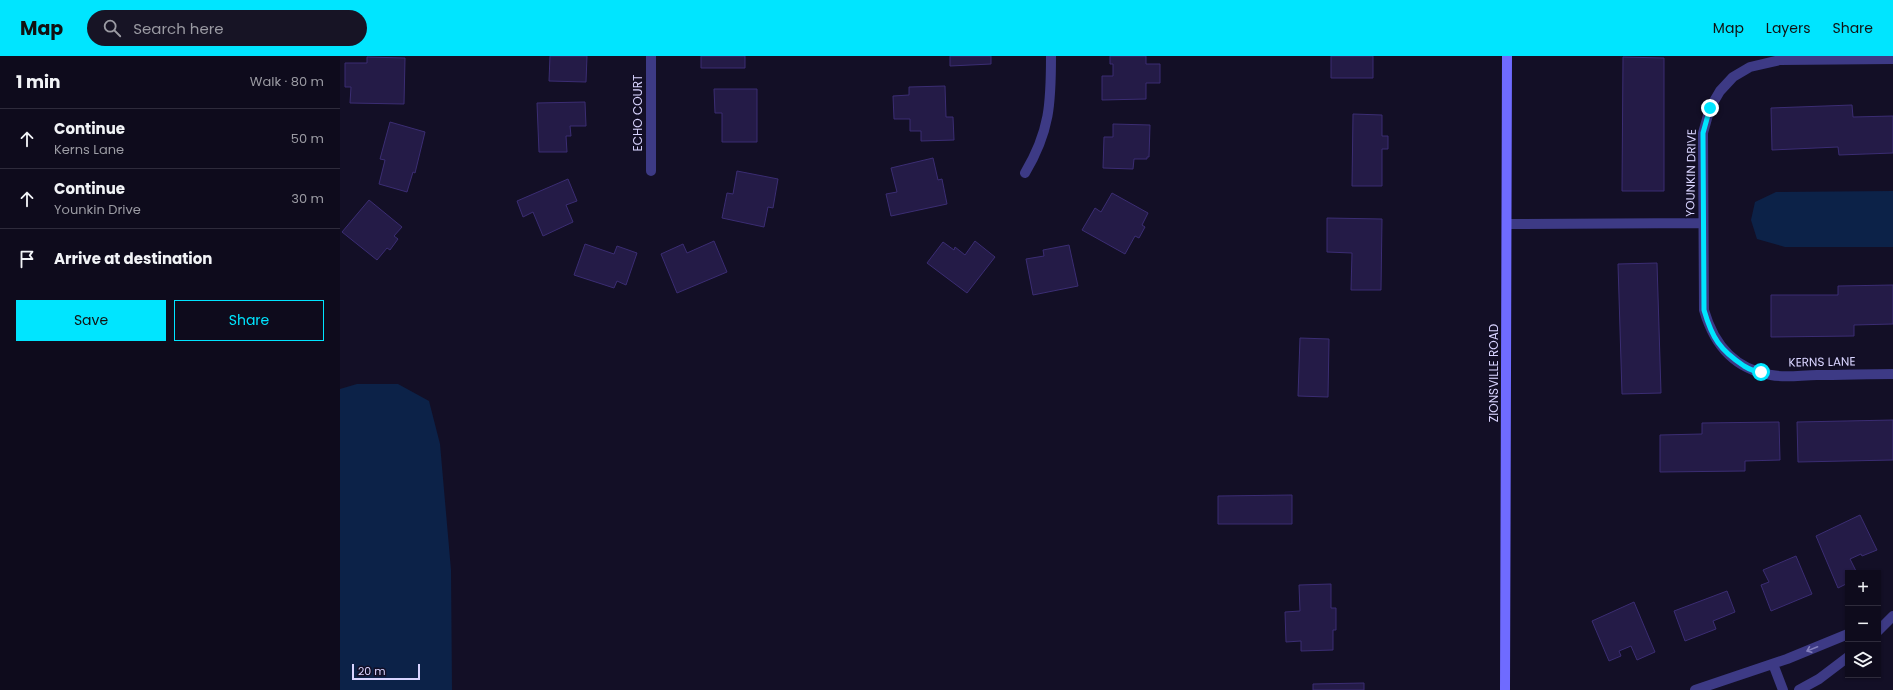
<!DOCTYPE html>
<html lang="en">
<head>
<meta charset="utf-8">
<style>
  :root { --surface:#0e0b1c; --page:#171425; --text:#f1f3f6; --muted:#9b9ba3; --line:#2e2b3b; --accent:#00e5ff }
  body { margin:0; font-family:Poppins,sans-serif; background:var(--page); color:var(--text) }
  .controls { position:absolute; right:12px; bottom:12px; display:grid; overflow:hidden; border-radius:0px; box-shadow:0 1px 3px #0004 }
  .controls button { width:36px; height:36px; display:grid; place-items:center; padding:0; border:0; border-bottom:1px solid var(--line); background:var(--surface); color:var(--text); font:20px sans-serif }
  .scale { position:absolute; left:12px; bottom:10px; width:68px; box-sizing:border-box; padding-left:4px; border:2px solid #d9d4ff; border-top:0; font-size:11px; line-height:14px; white-space:nowrap; color:#d9d4ff; -webkit-text-stroke:3px #130f26; paint-order:stroke }
  .stop { position:absolute; width:12px; height:12px; margin:-9px; border:3px solid #00e5ff; border-radius:50%; background:#fff }
  .stop.end { background:#00e5ff; border-color:#fff; box-shadow:0 1px 4px #0008 }
  .list { margin:0; padding:0; list-style:none }
  h2 { display:flex; justify-content:space-between; align-items:center; height:52px; margin:0; padding:0 16px; font-size:17px }
  h2 small { font-size:13px; font-weight:400; color:var(--muted) }
  .list li { display:grid; grid-template-columns:26px 1fr auto; gap:12px; align-items:center; box-sizing:border-box; height:60px; padding:0 16px; border-top:1px solid var(--line) }
  .list b { display:block; font-size:15px; white-space:nowrap }
  .list p { margin:0; font-size:13px; white-space:nowrap; color:var(--muted) }
  .list em { font-size:13px; font-style:normal; color:var(--muted) }
  .actions { display:flex; gap:8px; padding:12px 16px }
  .actions a { flex:1; padding:9px 0; border:1px solid var(--accent); border-radius:0px; text-align:center; font-size:14px; color:var(--accent) }
  .actions .main { background:var(--accent); color:#111 }
  .icon { flex:none; width:22px; height:22px; fill:none; stroke:currentColor; stroke-width:2; stroke-linecap:round; stroke-linejoin:round }
  .map { position:relative; flex:none; width:1553px; height:634px; overflow:hidden }
  header { display:flex; align-items:center; gap:24px; box-sizing:border-box; height:56px; padding:0 20px; background:var(--accent); color:#111 }
  header strong { font-size:19px }
  nav { display:flex; gap:22px; margin-inline-start:auto; font-size:14px }
  .search { width:280px; height:36px; background:var(--page); display:flex; align-items:center; gap:10px; box-sizing:border-box; padding:0 14px; border-radius:22px; color:var(--muted); font-size:15px }
  main { display:flex }
  aside { flex:1; background:var(--surface) }
  .map>svg:first-child { display:block }
</style>
</head>
<body>
<header>
<strong>Map</strong>
<div class="search"><svg class="icon" aria-label="search" viewBox="0 0 24 24"><circle cx="10" cy="10" r="6"/><path d="M15 15l6 6"/></svg>Search here</div>
<nav><a>Map</a><a>Layers</a><a>Share</a></nav>
</header>
<main>
<aside>
<h2>1 min<small>Walk · 80 m</small></h2>
<ul class="list">
<li><svg class="icon" aria-label="ahead" viewBox="0 0 24 24"><path d="M12 20V5M6 11l6-6 6 6"/></svg><div><b>Continue</b><p>Kerns Lane</p></div><em>50 m</em></li>
<li><svg class="icon" aria-label="ahead" viewBox="0 0 24 24"><path d="M12 20V5M6 11l6-6 6 6"/></svg><div><b>Continue</b><p>Younkin Drive</p></div><em>30 m</em></li>
<li><svg class="icon" aria-label="arrive" viewBox="0 0 24 24"><path d="M6 21V4h12l-3 4 3 4H6"/></svg><div><b>Arrive at destination</b></div></li>
</ul>
<div class="actions"><a class="main">Save</a><a>Share</a></div>
</aside>
<div class="map">
<svg width="1553" height="634" viewBox="0 0 1553 634">
  <rect width="100%" height="100%" fill="#130f26"/>
  <path fill="#0c2248" d="M1553,135V191H1445L1417,183L1411,164L1415,146L1436,136Z
    M17,328H58L89,345L100,388L111,514L112,634H0V333Z"/>
  <path fill="#241b47" stroke="#3b2d73" d="M210,0H247L246,26L209,25Z
    M361,0H405V12H361Z
    M610,0H651V8L610,10Z
    M770,0H806V8H820V27H806V43L762,44V20H773V8H770Z
    M991,0H1033V22H991Z
    M27,1L65,2L64,48L10,47L11,31H5V7H27Z
    M1283,1L1324,2V135H1282Z
    M605,30L606,61H613L614,84L581,85V75H570V63H554L553,40L569,39V31Z
    M374,33H417V86H382V57H375Z
    M245,46L246,70H230L231,80H226L227,96H199L197,47Z
    M1512,49L1513,61L1553,60V97L1499,99L1498,91L1432,94L1431,52Z
    M1013,58L1042,59V80H1048V93H1042V130H1012Z
    M50,66L85,76L75,117L73,116L67,136L39,128L45,104L40,103Z
    M773,68L810,69L809,101H807V103H794L793,113L763,112L764,81H773Z
    M593,102L598,124L602,123L607,148L551,160L546,138L557,136L551,112Z
    M397,115L438,123L433,152L428,151L424,171L382,162L387,137L393,138Z
    M228,123L237,145L226,149L233,166L203,180L193,156L183,161L177,145Z
    M772,137L808,157L802,169L805,171L799,182L795,180L785,198L742,174L755,152L761,156Z
    M29,144L62,171L54,180L58,183L50,194L47,192L37,204L2,176Z
    M987,162L1042,163L1041,234H1011L1012,197L987,196Z
    M374,185L387,216L337,237L321,198L343,188L347,197Z
    M635,185L655,201L627,237L587,207L603,186L614,194L615,191L625,199Z
    M245,188L274,198L277,190L297,197L286,229L277,225L274,232L234,219Z
    M729,189L738,230L693,239L686,203L704,200L703,194Z
    M1317,207L1321,337L1282,338L1278,208Z
    M1553,229V268L1514,269V280L1431,281V239H1498V230Z
    M960,282L989,283L988,341L958,340Z
    M1553,364V404L1458,406L1457,366Z
    M1439,366L1440,404L1405,405V415L1320,416V379L1362,378V367Z
    M952,439V468H878V440Z
    M1520,459L1537,494L1522,500L1521,498L1510,503L1517,517H1508V527L1498,532L1476,480Z
    M1456,500L1472,538L1431,555L1421,529L1429,526L1423,514Z
    M991,528V552H996V574H993V594L961,595V585L946,586L945,556L960,555L959,529Z
    M1387,535L1395,556L1373,565L1376,573L1345,585L1334,555Z
    M1294,546L1315,596L1297,604L1291,590L1279,595L1281,600L1269,605L1252,565Z
    M1024,627V634H973V628Z"/>
  <g fill="none" stroke-linecap="round" stroke-linejoin="round">
    <path stroke="#3d3a85" stroke-width="10" d="M1553,3L1440,4L1410,11L1393,21L1380,35L1370,52L1363,77L1364,254C1374,289 1394,313 1431,319C1445,322 1462,319 1477,319C1502,319 1528,318 1553,318
      M311,115V0
      M685,117C710,75 711,47 711,0
      M1167,168L1363,167
      M1538,575L1553,560
      M1433,608L1443,634
      M1355,634L1447,603L1508,578
      M1459,634L1479,623L1508,601"/>
    <path stroke="#6f6bff" stroke-width="10" d="M1165,634L1167,0"/>
  </g>
  <defs><path id="oneway-shaft" d="M-6 0H5M1.5-3L5.5 0L1.5 3" fill="none" stroke-width="1.6" stroke-linecap="round" stroke-linejoin="round"/></defs>
  <use stroke="#837fbc" href="#oneway-shaft" transform="translate(1472 593) rotate(158)"/>
  <g fill="none" stroke-linecap="round" stroke-linejoin="round">
    <path stroke="#00e5ff" stroke-width="5" d="M1370,52L1363,77L1364,254C1372,282 1380,294 1404,310C1409,313 1414,316 1421,316"/>
  </g>
  <g text-anchor="middle" stroke-width="3" stroke-linejoin="round" paint-order="stroke">
    <g font-size="12" fill="#d9d4ff" stroke="#130f26">
      <text transform="translate(298 57) rotate(-90)" y="4">ECHO COURT</text>
      <text transform="translate(1351 117) rotate(-89)" y="4">YOUNKIN DRIVE</text>
      <text transform="translate(1482 306) rotate(-1)" y="4">KERNS LANE</text>
      <text transform="translate(1154 317) rotate(-90)" y="4">ZIONSVILLE ROAD</text>
    </g>
  </g>
</svg>
<div class="controls">
<button>+</button>
<button>−</button>
<button><svg class="icon" aria-label="layers" viewBox="0 0 24 24"><path d="M12 4l9 5-9 5-9-5zM3 14l9 5 9-5"/></svg></button>
</div>
<div class="scale">20 m</div>
<div class="stop" style="left:1421px;top:316px"></div>
<div class="stop end" style="left:1370px;top:52px"></div>
</div>
</main>
</body>
</html>
